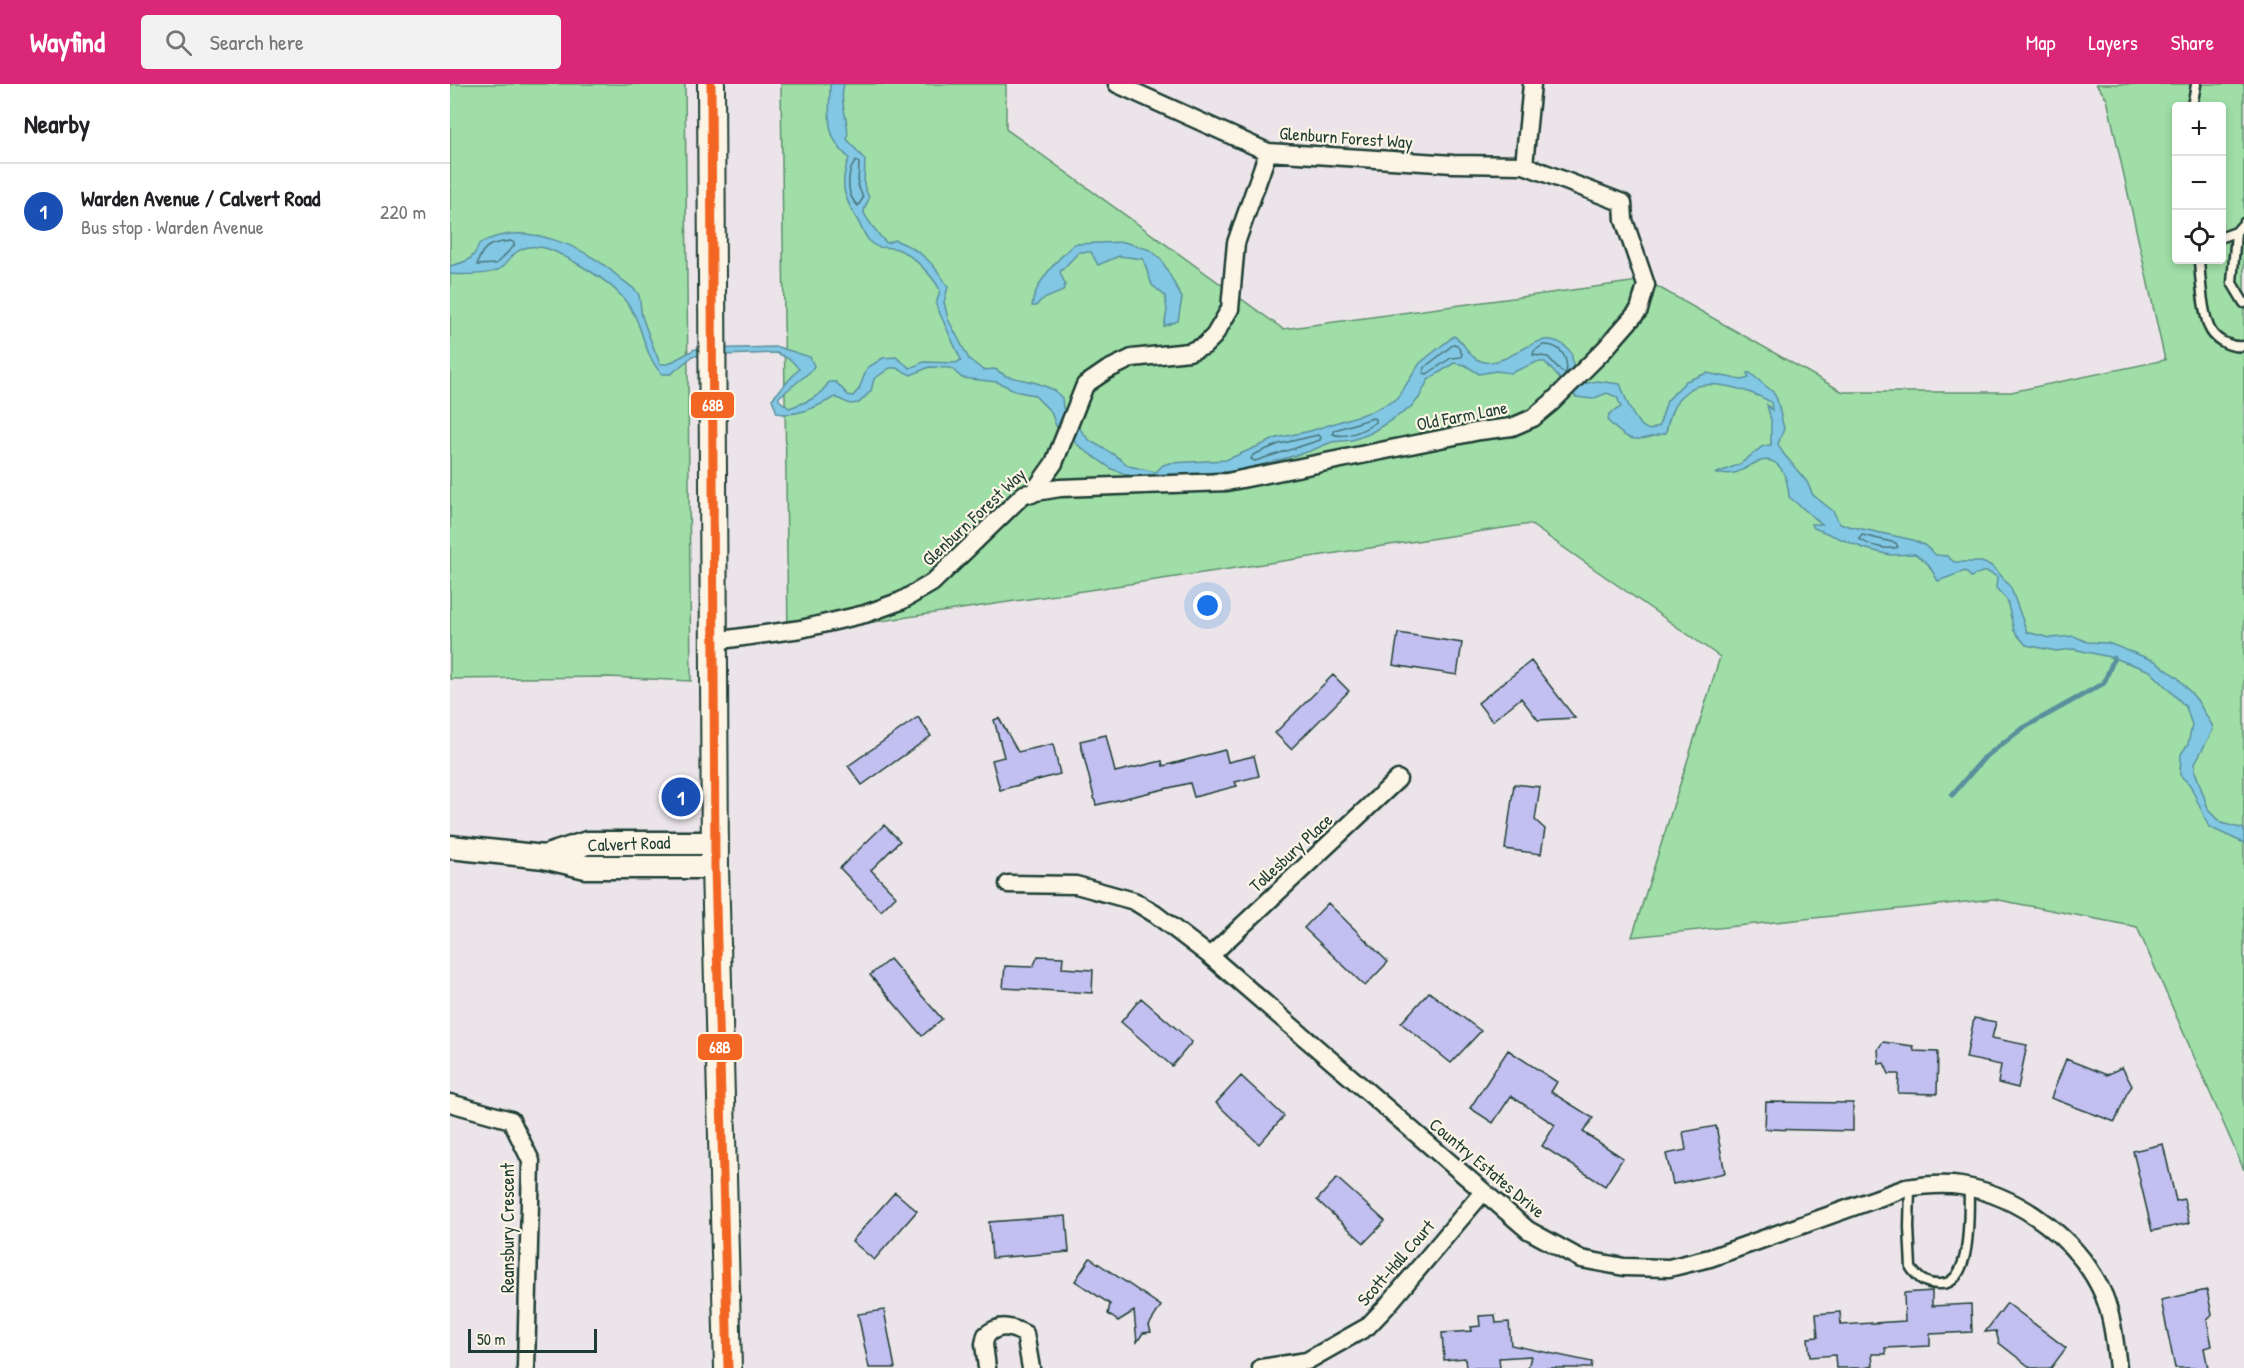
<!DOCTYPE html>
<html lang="en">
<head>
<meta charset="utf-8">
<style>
  :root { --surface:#fff; --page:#f2f2f2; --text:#202124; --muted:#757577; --line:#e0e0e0; --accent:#db2777 }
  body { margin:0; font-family:"Patrick Hand",sans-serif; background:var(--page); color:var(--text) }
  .controls { position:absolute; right:18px; top:18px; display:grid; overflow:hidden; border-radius:6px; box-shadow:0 3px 9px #0003 }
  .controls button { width:54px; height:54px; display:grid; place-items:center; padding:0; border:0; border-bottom:2px solid var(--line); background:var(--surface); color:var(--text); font:30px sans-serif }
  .scale { position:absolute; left:18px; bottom:15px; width:129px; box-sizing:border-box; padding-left:6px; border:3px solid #1f3d34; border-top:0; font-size:16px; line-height:21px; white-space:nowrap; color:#1f3d34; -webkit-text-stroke:4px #fcf5e5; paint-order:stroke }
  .you { position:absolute; left:758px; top:522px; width:21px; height:21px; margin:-15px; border:4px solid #fff; border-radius:50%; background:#1a73e8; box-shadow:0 0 0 9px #1a73e833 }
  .badge { display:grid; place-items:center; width:39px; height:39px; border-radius:50%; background:var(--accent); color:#fff; font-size:20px; font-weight:700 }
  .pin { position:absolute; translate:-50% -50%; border:3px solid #fff; box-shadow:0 2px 6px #0006 }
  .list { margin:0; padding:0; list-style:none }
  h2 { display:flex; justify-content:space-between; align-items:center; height:78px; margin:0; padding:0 24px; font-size:26px }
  h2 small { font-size:20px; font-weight:400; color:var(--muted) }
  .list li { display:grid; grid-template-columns:39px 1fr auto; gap:18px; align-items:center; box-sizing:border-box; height:96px; padding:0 24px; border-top:2px solid var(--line) }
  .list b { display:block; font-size:22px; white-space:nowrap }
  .list p { margin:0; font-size:20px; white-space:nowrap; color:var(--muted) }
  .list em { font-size:20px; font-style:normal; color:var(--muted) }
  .icon { flex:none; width:33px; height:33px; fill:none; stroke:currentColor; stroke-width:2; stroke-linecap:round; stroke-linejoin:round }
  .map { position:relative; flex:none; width:1794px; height:1284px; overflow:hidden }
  header { display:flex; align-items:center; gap:36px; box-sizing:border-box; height:84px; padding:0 30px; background:var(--accent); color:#fff }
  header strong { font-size:28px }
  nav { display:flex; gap:33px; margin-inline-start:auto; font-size:21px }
  .search { width:420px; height:54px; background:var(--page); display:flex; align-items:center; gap:15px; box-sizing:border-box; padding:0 21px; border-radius:6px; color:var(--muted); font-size:22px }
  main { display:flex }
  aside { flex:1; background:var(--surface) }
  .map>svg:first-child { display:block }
</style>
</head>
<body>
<header>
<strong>Wayfind</strong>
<div class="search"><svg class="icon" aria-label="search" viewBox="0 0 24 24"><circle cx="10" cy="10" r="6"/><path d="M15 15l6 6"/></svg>Search here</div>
<nav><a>Map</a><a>Layers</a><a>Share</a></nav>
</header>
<main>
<aside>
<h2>Nearby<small></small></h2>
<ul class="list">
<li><span class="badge" style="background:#1a4fb4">1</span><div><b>Warden Avenue / Calvert Road</b><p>Bus stop · Warden Avenue</p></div><em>220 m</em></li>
</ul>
</aside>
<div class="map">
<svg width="1794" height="1284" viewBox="0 0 1794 1284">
  <rect width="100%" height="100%" fill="#ebe5e9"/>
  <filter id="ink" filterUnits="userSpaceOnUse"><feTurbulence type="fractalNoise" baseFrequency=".0167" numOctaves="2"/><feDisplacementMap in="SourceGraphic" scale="12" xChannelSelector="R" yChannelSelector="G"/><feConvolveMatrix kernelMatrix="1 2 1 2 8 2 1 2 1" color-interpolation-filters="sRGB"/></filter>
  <g filter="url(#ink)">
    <path fill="#9fdea7" stroke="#5f8e6e" stroke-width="1.5" fill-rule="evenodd" d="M0,0H235L241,597L158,593L0,595Z
      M331,0H556V45L833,245L1196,196L1393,308H1561L1715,276L1657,15L1646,0H1794V1086L1687,843L1544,815L1182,853L1270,573L1080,440L338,551ZM1726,22H1772V176H1726Z"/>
    <path fill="#82c7e3" stroke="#5a909d" stroke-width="1.5" d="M380,0H394C388,21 401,38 397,55L415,76L414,101L419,114C418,118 414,124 414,128C414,132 433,157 437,159L445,156C471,166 484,179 498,203L494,218L498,235L519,275L533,286L545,285L556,292L587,299L604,306L612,314L613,324L639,356L665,371L679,382L706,388L713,381L720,379L776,376L827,354L860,347L923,327L947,315L970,279L1004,252C1017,259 1017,275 1035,278C1066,281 1092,236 1119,266C1125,273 1121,281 1124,288C1126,292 1129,296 1132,300L1147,297L1170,300C1177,316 1183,341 1200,346L1209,342L1217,317L1236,297L1257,289L1292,296L1299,294L1297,289H1300L1323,308L1327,315L1334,345L1328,360L1333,369L1357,398L1363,411L1383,427L1390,440L1463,456L1474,461L1486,471L1497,472L1504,478H1531L1540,481L1549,489L1561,504L1577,548L1600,554L1624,552L1637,558L1658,559L1705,577L1728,594L1747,616L1762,641L1763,646L1745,679V687L1759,727L1771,739L1794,745V759L1759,743L1740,701L1730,691L1731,670L1738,660L1742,641L1736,623L1700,587L1664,574L1623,565L1606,567L1576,561L1564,547L1557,516L1546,504L1547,493C1536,485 1532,487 1521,493L1515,487L1488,497L1478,480L1465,470L1440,471L1413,464L1364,444L1361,440H1372L1339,413C1338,397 1332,372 1311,377C1301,379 1294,387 1284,389C1278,390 1272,390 1265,390L1290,380L1313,362L1321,361V336L1317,321L1322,326L1321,318C1300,307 1257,291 1236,308C1224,317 1218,335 1216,349C1185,357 1181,361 1158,337L1159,330L1171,323L1167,313L1157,309L1142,315L1126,313L1095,278H1087L1061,289L1046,287L1029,290L1015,281L1004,279L978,296L969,314L959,325L919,350L902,356L882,358L860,367L789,388H765L720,396L689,395L662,385L634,366L606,342L601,328L584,311L569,308L547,298L512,294L501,284L479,283L461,291L446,284H440L424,295L421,307L409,319L400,320L385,313C366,323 348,333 327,329L322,315L349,285L341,276L327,269L243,272L221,290H212C196,273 194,252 185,232C172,205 146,190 121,176C108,169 94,160 78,163C63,166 60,177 50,185C41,191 11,191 0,190V182C16,178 24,176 29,160C73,134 136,163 170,194C175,198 184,204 188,209C191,215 190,225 192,232C197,248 204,264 210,280H218L245,265L328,263L360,273L364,282L361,287L329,313V316L339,324C357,318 369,314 379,298H386L398,311L403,312L409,305L417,284L433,274L446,273L460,284L474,278L506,279L511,276L486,221L490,206C483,192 462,170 447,165C437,162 429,166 421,159C416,154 412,145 409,139C395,115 388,102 399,74C373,51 380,32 380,0Z
      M674,158L700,166L711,175L732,214L728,237L714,242L717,227L715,212L702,201L693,175L669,172L648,181L641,168H629L610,188L615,200L613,207L591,216L586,222H582C584,199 608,175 624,160Z"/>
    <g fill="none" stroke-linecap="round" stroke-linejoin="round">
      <path stroke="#47747a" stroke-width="1.5" d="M406,77L409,79L408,101L413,114L408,122C396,112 396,88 406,77Z
        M61,157L64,159V162L46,180L27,181C32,161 41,159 61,157Z
        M1004,260L1007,261L1012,270L1011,273L1001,274L977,290L973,289L975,283Z
        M1093,261C1110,260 1119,273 1116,289L1112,288L1098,273L1083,271L1084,267Z
        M923,334L926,335V338C915,346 896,355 883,350L885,346Z
        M868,351L871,353L870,356L805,377L801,375L803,371L829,360Z
        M1412,451L1446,459L1448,463C1438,467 1418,461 1409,455Z"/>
      <path stroke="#5a909d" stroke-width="5" d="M1502,711L1534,674L1570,646L1654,599L1664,574"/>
    </g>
    <path fill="#c2bff1" stroke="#1f3d34" stroke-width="1.5" d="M948,549L1012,559L1007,591L943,581Z
      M1081,577L1125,634L1088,636L1071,614L1042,637L1028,619Z
      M883,591L899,607L841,665L825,649Z
      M468,633L481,652L412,701L398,682Z
      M549,634L568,668L603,660L610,690L550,706L542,676L554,673L544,636Z
      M656,651L665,688L712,677L713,682L775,666L778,678L804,672L809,692L785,698L787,702L744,713L740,699L646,721L630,657Z
      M1064,700L1090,703L1085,736L1095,745L1091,770L1055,765Z
      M434,741L450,757L421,786L446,812L431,827L390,784Z
      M878,819L938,878L915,902L854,844Z
      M588,872L613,873L612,884L643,886L642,909L553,904L555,882L583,883Z
      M440,875L492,935L472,952L420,891Z
      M979,908L1031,947L1001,979L951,939Z
      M691,914L742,958L722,982L671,938Z
      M1524,934L1546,938L1542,954L1577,961L1568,1004L1548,999L1551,981L1516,974Z
      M1433,958L1463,962L1464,967L1488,968L1487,1010L1448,1009L1449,990H1439L1434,979L1429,980L1428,965Z
      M1058,966L1107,998L1101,1008L1143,1034L1133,1048L1173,1074L1155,1102L1092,1062L1105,1041L1061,1012L1043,1039L1020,1024Z
      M1616,975L1657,991L1672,983L1682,1002L1677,1009L1665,1038L1601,1014Z
      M791,992L834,1032L809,1060L766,1019Z
      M1316,1018L1403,1019V1047L1315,1045Z
      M1266,1042L1275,1089L1223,1100L1216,1070L1236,1066L1233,1048Z
      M1713,1060L1726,1117L1734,1115L1739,1139L1702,1147L1683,1067Z
      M887,1094L935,1137L914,1159L867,1116Z
      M445,1108L467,1127L424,1176L402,1157Z
      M616,1132L619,1168L542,1174L539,1138Z
      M640,1174L711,1222L699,1241L701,1248L693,1249L687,1258L684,1227L668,1237L658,1230L660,1220L625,1197Z
      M1757,1206L1762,1231L1757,1236L1762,1262L1754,1264L1758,1284H1725L1711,1216Z
      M1482,1207V1222L1521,1220L1522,1248L1480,1250V1262L1435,1264L1436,1270H1422L1423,1282L1414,1284H1386L1385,1271L1360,1273L1358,1254L1368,1253L1366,1230L1390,1228L1391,1241L1455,1237L1454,1209Z
      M1557,1219L1616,1264L1601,1284H1581L1549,1259L1546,1247L1535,1248Z
      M434,1226L445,1284H419L408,1230Z
      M1045,1231L1046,1239L1059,1238L1061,1261L1142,1278L1141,1284H1078L1081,1272L1049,1274L1050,1284H1016L1015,1274L994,1276L992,1249L1022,1247L1021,1243L1030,1242L1029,1232Z"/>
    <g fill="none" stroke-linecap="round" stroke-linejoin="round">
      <defs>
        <path id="lane" d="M1742,22L1746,1
          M1794,139L1786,148L1782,199L1794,219
          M1772,153L1786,148
          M1749,176C1750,192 1753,234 1761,247C1767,257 1782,264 1794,262
          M1460,1103L1459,1143L1461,1184C1468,1194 1475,1200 1488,1200C1524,1203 1518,1127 1519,1103"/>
        <path id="street" d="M1074,81L1082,0
          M582,410L604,379L635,301L657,286L682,274L739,268L754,262L764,252L780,225L786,159L818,68
          M264,557L351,545L415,530L451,517L482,499L574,410L610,404L777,398L1030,347L1062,343L1083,334L1101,319L1154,266L1189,226L1196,201L1174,136L1173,119L1074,81L1003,80L818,68L667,0
          M558,800L626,801L684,817L705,830L760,872L1078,1146L1131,1175L1174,1183L1219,1184L1260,1174L1456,1104C1474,1101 1492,1099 1511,1102C1569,1111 1631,1157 1654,1212C1663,1235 1665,1260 1668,1284
          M760,872L948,695
          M0,1019L61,1036L81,1077L76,1284
          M537,1284L534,1260L536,1251C550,1240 560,1242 575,1250L581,1284
          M811,1284L857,1277L917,1243L936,1223L1033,1108"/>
        <path id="secondary" d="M0,763L94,773L136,783H265
          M94,773L137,759H265"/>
        <path id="primary" d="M261,0L265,783L278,1284"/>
      </defs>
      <use href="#lane" stroke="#1f3d34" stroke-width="13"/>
      <use href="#street" stroke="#1f3d34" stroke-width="21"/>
      <use href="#secondary" stroke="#1f3d34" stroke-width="27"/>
      <use href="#primary" stroke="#1f3d34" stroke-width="30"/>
      <use href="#lane" stroke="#fcf5e5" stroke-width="8"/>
      <use href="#street" stroke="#fcf5e5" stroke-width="16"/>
      <use href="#secondary" stroke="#fcf5e5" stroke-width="22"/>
      <use href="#primary" stroke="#fcf5e5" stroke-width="26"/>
      <defs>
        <path id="bus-1" d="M261,0L265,783L278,1284"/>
      </defs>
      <use href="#bus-1" stroke="#fcf5e5" stroke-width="14"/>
      <use href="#bus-1" stroke="#f26522" stroke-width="9"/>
    </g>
  </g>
  <g text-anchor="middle" stroke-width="4.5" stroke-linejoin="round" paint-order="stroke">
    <g font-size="18" fill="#1f3d34" stroke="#fcf5e5">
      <text transform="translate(896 54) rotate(4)" y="6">Glenburn Forest Way</text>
      <text transform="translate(1012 332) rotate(-11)" y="6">Old Farm Lane</text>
      <text transform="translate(524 433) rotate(-43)" y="6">Glenburn Forest Way</text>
      <text transform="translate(179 760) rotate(-2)" y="6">Calvert Road</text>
      <text transform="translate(841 769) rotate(-43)" y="6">Tollesbury Place</text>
      <text transform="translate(1037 1084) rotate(40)" y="6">Country Estates Drive</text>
      <text transform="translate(58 1144) rotate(-90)" y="6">Reansbury Crescent</text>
      <text transform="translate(946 1179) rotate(-49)" y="6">Scott-Hall Court</text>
    </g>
  </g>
  <g stroke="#fcf5e5" stroke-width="2">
    <rect x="240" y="307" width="45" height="28" rx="6" fill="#f26522"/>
    <rect x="247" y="949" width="46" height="28" rx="6" fill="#f26522"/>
  </g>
  <g font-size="16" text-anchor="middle" font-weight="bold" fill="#fff">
    <text x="263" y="327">68B</text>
    <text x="270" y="969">68B</text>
  </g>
</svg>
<div class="controls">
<button>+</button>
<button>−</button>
<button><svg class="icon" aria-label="locate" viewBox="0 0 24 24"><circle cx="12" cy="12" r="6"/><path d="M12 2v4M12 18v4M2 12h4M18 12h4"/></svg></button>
</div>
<div class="scale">50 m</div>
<div class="you"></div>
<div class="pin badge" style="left:231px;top:713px;background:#1a4fb4">1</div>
</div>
</main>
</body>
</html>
